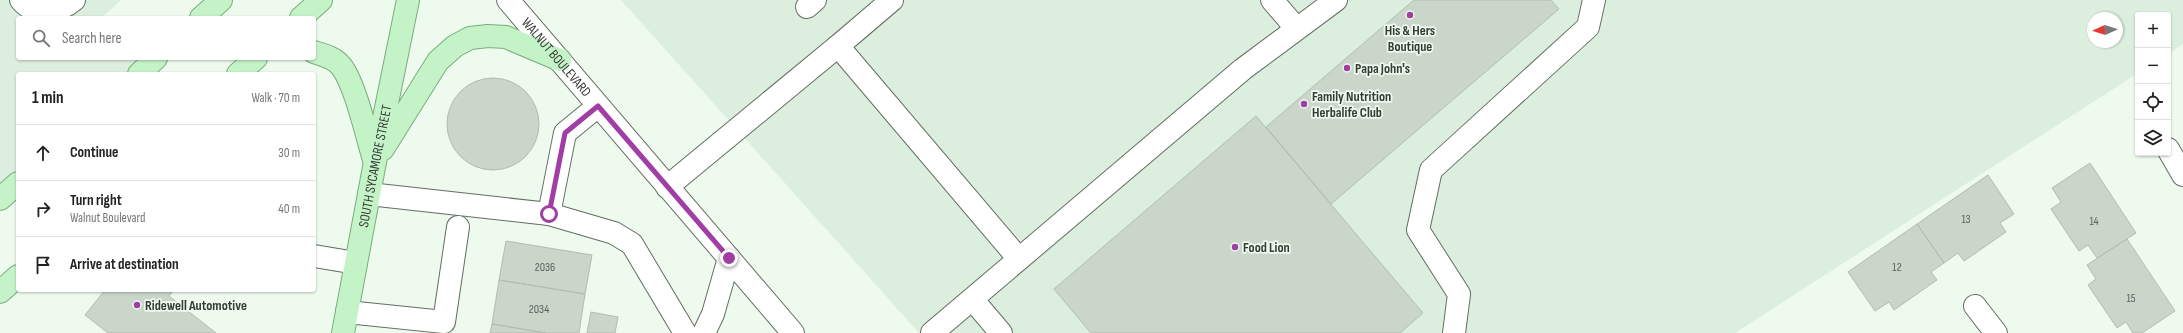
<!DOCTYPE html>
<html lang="en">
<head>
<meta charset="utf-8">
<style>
  :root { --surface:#fff; --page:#f6f6f6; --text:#222; --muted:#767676; --line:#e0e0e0 }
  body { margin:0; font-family:"Sofia Sans Condensed",sans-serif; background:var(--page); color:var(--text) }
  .controls { position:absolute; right:12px; top:12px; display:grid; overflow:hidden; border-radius:4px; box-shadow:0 1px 3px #0004 }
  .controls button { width:36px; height:36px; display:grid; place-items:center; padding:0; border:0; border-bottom:1px solid var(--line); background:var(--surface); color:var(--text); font:20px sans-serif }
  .compass { position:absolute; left:2087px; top:12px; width:36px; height:36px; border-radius:50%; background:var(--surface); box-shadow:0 1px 3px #0004; rotate:267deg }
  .stop { position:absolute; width:12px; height:12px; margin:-9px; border:3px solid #a03ea5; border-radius:50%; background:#fff }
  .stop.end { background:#a03ea5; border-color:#fff; box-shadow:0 1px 4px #0008 }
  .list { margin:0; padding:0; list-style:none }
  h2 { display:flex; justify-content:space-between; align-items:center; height:52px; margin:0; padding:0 16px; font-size:17px }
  h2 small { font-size:13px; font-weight:400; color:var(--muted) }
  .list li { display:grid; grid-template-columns:26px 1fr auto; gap:12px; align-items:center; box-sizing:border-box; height:56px; padding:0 16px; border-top:1px solid var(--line) }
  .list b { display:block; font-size:15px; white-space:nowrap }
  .list p { margin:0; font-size:13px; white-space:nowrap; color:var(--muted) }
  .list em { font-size:13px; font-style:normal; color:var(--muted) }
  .icon { flex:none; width:22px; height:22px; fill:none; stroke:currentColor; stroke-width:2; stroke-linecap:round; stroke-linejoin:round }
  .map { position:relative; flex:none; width:2183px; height:333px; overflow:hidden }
  .search { position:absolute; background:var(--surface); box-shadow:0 1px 3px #0004; left:16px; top:16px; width:300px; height:44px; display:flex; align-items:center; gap:10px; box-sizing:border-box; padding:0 14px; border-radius:4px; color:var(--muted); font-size:15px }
  .panel { position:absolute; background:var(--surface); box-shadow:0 1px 3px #0004; left:16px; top:72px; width:300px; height:220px; border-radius:4px }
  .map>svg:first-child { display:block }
</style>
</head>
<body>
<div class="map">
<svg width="2183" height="333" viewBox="0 0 2183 333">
  <rect width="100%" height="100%" fill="#edfaed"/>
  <path fill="#dceedd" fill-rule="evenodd" d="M0,0H121L101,18H18V58H133L143,70L139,74H18V185L0,201Z
    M621,0H2183V44L2168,54V15H2138V73L1735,333H919ZM2093,18H2117V42H2093Z"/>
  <path fill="#cad6ca" stroke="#b1bdb1" d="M1414,0H1551L1559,9L1331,204L1266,127Z
    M447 124a46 46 0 1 1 92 0a46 46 0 1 1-92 0Z
    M1256,116L1423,313L1400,333H1091L1054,289Z
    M2090,163L2136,233L2097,258L2088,245L2079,251L2051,209L2061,202L2052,188Z
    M1988,175L2014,214L2000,223L2006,232L1964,261L1958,253L1944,263L1917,224Z
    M1917,224L1944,263L1931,272L1937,280L1894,310L1889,302L1875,311L1848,272Z
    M2127,239L2175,311L2142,333H2133L2126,322L2117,328L2088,285L2096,279L2087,265Z
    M506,241L592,255L585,294L499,280Z
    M499,280L585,294L579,333H546L492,324Z
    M105,290H174L169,296L216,333H108L85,315Z
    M591,312L618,317L615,333H587Z
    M492,324L546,333H490Z"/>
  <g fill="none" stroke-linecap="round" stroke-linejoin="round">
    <defs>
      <g id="minor">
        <path d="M21,0C34,16 59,13 74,0"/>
        <path id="s1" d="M508,0L793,333"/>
        <path d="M1272,0L1296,28"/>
        <path d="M807,7L815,0"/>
        <path d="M838,46L892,0"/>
        <path d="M2168,149L2183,175"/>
        <path d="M667,187L838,46L1019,259"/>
        <path d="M369,194L549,214L565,133L598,106"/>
        <path d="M549,214L614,233L632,244L685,333"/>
        <path d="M314,256L356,263"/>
        <path d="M973,300L1001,333"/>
        <path d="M1975,306L1996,333"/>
        <path d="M347,312L444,322L458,227"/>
        <path d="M704,333L713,314L729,258"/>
        <path d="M932,333L1243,69L1336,0"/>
        <path d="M1454,333L1459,294L1418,230L1431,170L1588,27L1594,0"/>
      </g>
      <g id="major">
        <path d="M201,18L221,0"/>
        <path d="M301,18L321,0"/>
        <path d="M314,52C324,55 335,58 341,66C355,83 367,137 374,160"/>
        <path d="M139,74L156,58"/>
        <path d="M238,74L256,58"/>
        <path d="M383,149L438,61L455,46L470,38L488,36L506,37L560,60"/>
        <path d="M0,199L18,183"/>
        <path d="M0,292L18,276"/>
        <path id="s2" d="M343,333L375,162L408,0"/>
      </g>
    </defs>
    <use href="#minor" stroke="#636e63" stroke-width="24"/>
    <use href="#major" stroke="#7aad7e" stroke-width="24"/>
    <use href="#minor" stroke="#fff" stroke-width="22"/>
    <use href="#major" stroke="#c5f3c8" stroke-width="22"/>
  </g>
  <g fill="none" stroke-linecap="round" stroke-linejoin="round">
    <path stroke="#a03ea5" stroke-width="5" d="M549,214L565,133L598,106L729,258"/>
  </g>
  <g fill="#a03ea5" stroke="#edfaed" stroke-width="1.5">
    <circle cx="1410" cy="15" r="4"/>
    <circle cx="1347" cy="68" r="4"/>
    <circle cx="1304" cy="104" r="4"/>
    <circle cx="1235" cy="247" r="4"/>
    <circle cx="137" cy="305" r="4"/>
  </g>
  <g text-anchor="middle" stroke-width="3.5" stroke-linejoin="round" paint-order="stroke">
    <g font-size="12" fill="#5b625b">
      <text x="1966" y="223">13</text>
      <text x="2094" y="225">14</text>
      <text x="545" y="271">2036</text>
      <text x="1897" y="271">12</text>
      <text x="2131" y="302">15</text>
      <text x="539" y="313">2034</text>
    </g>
    <g font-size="14" font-weight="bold" fill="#363b36" stroke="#edfaed" text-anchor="start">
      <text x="1410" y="35" text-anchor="middle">His &amp; Hers<tspan x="1410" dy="16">Boutique</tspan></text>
      <text x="1355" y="73">Papa John's</text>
      <text x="1312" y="101">Family Nutrition<tspan x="1312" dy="16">Herbalife Club</tspan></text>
      <text x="1243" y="252">Food Lion</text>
      <text x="145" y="310">Ridewell Automotive</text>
    </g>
    <g font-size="14" fill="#363b36" stroke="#edfaed">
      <text dy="5" stroke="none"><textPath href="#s1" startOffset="75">WALNUT BOULEVARD</textPath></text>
      <text dy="5" stroke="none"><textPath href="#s2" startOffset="170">SOUTH SYCAMORE STREET</textPath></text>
    </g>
  </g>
</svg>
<div class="controls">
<button>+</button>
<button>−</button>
<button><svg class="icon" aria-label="locate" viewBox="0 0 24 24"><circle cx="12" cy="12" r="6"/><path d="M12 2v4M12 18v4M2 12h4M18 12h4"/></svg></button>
<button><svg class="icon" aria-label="layers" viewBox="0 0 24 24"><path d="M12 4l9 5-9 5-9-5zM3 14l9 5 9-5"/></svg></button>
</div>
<svg class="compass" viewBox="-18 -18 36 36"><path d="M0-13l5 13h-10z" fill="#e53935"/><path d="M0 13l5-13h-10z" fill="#767676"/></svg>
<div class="stop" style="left:549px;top:214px"></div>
<div class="stop end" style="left:729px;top:258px"></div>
<div class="search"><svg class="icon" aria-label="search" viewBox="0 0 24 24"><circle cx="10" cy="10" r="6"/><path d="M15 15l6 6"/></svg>Search here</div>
<section class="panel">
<h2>1 min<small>Walk · 70 m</small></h2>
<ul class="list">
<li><svg class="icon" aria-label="ahead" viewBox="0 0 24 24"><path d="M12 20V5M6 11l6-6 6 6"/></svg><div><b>Continue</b></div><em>30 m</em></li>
<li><svg class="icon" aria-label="right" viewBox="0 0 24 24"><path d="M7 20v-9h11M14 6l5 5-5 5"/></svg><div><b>Turn right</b><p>Walnut Boulevard</p></div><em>40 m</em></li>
<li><svg class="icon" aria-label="arrive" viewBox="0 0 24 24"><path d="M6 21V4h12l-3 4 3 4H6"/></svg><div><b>Arrive at destination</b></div></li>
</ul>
</section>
</div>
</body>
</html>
